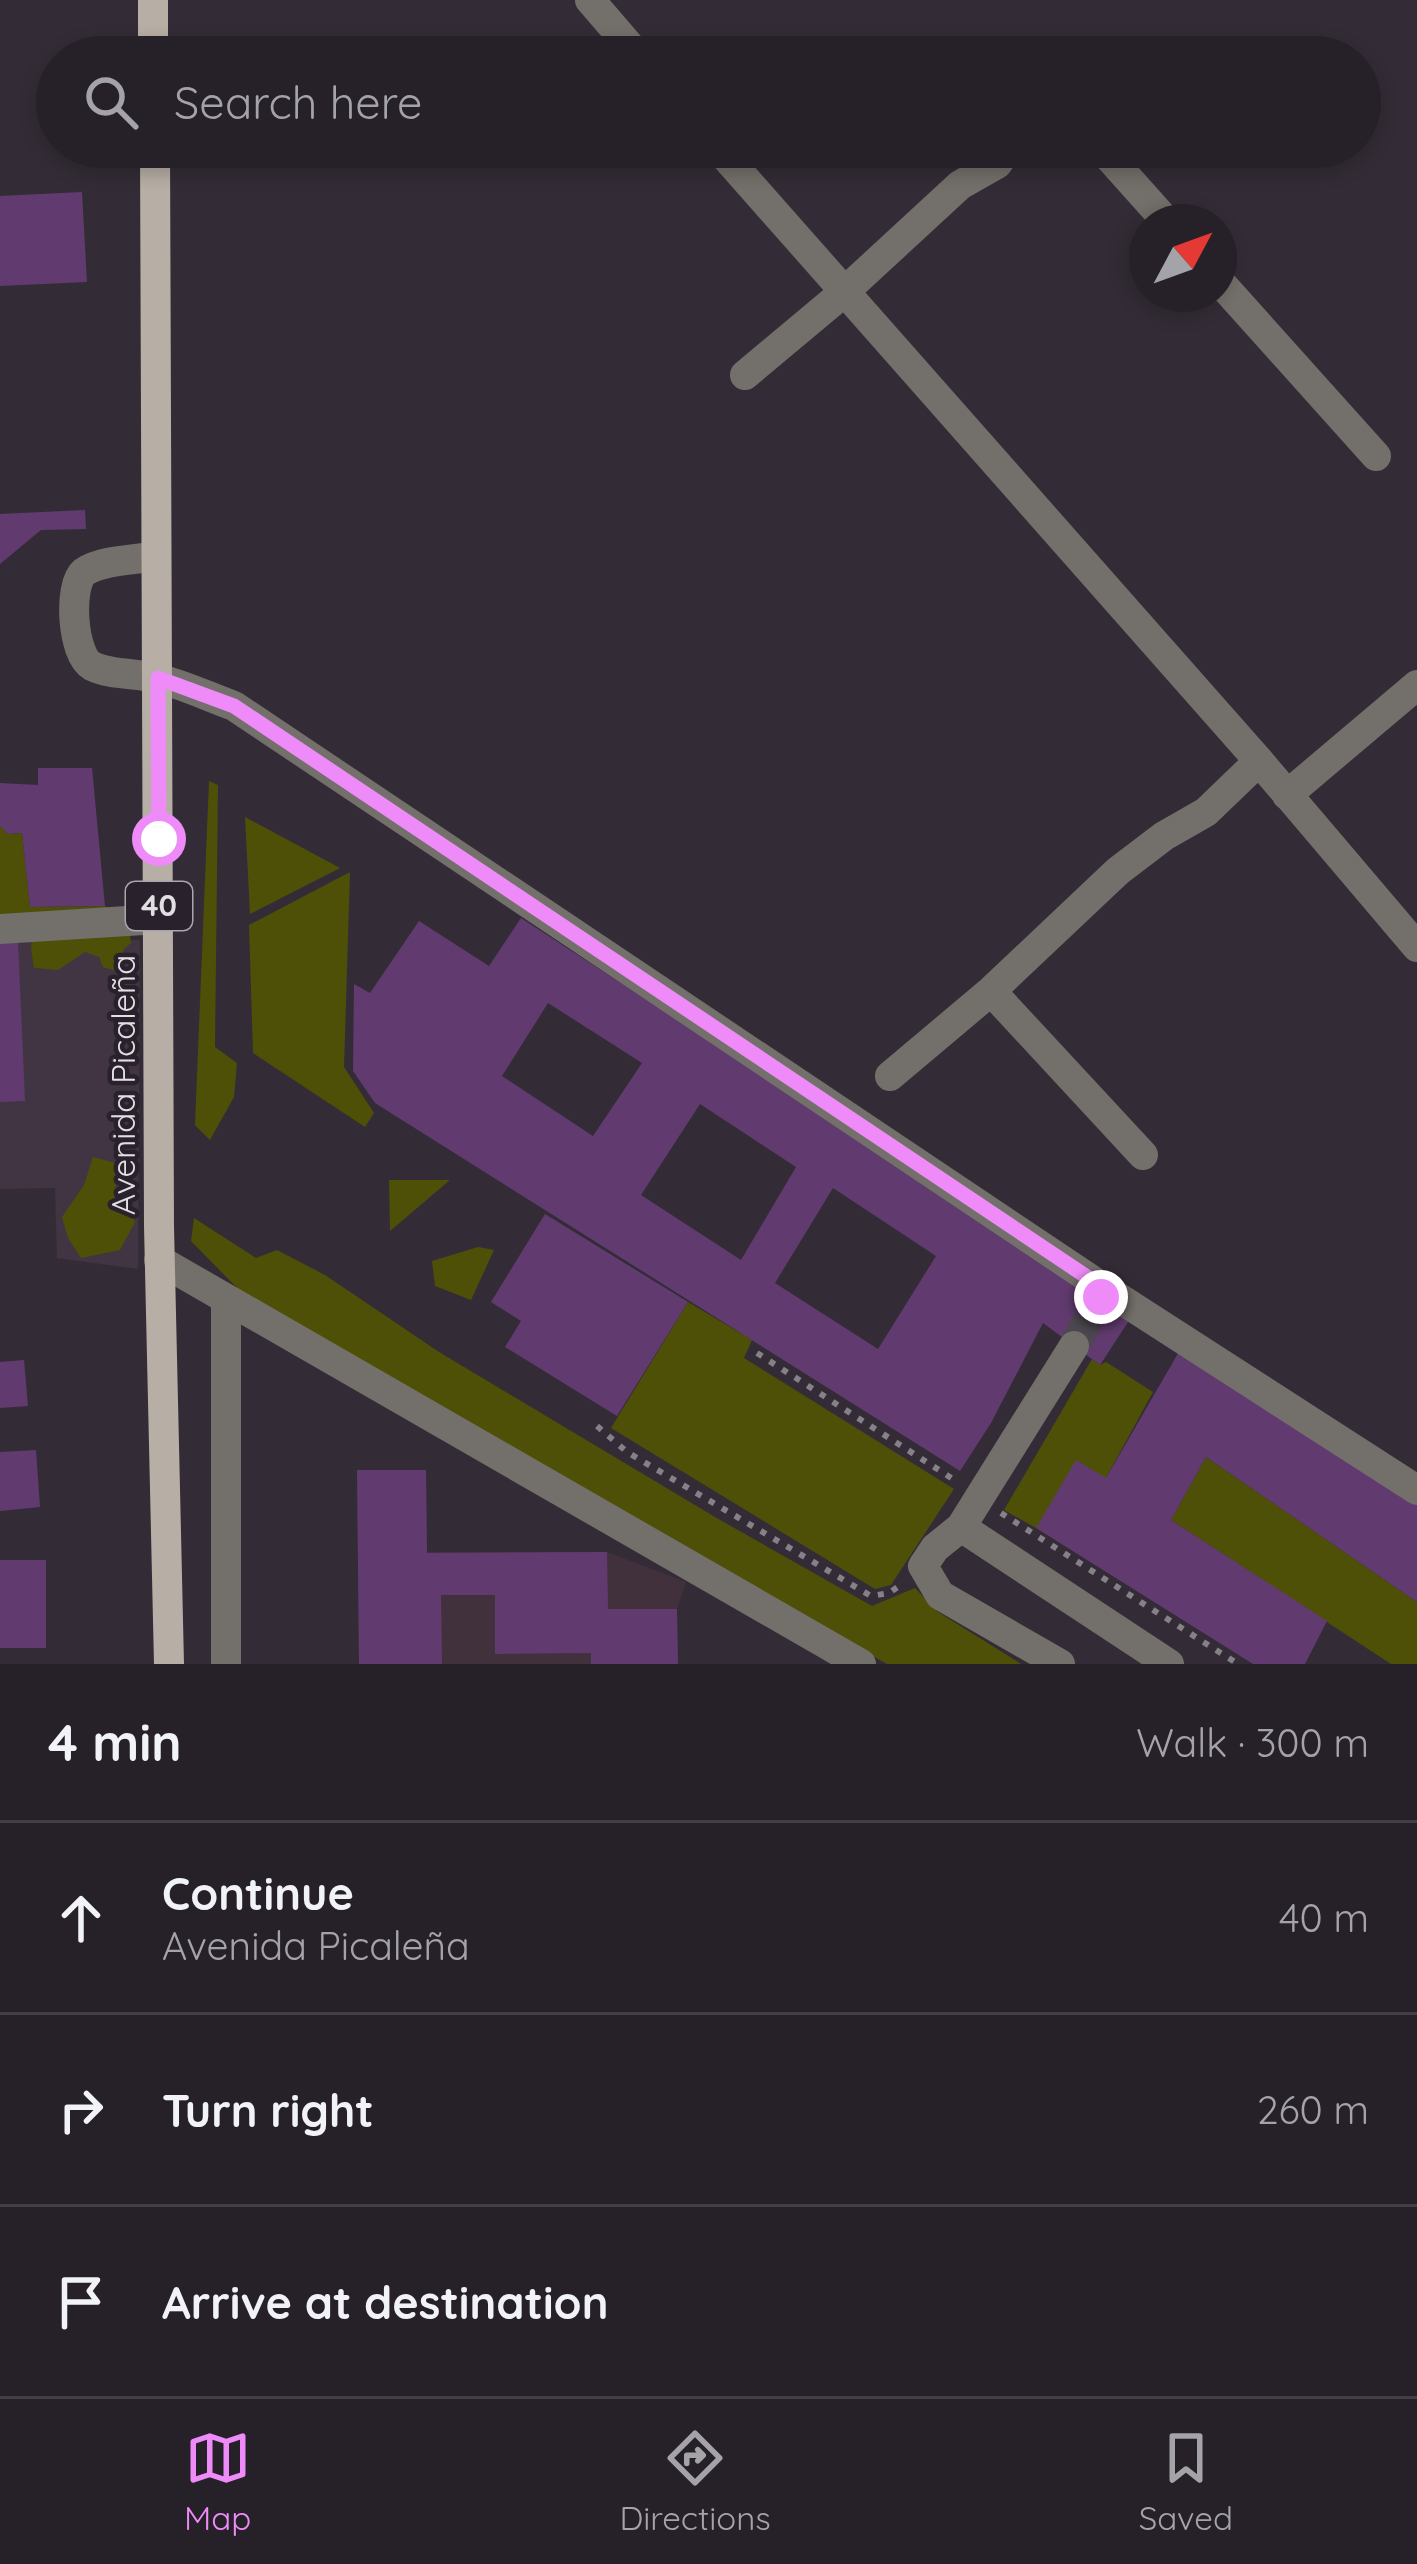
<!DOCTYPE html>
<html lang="en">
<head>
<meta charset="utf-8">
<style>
  :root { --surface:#262128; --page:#2e2930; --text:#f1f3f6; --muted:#a4a3a8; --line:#423e45; --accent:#ee8bf8 }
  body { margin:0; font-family:Quicksand,sans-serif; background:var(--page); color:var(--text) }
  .compass { position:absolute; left:1129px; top:204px; width:108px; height:108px; border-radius:50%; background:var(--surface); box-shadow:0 6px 18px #0003; rotate:49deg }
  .stop { position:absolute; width:36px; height:36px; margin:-27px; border:9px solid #ee8bf8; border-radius:50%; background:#fff }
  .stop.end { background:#ee8bf8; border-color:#fff; box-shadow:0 3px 12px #0008 }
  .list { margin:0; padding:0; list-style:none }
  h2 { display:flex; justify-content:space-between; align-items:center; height:156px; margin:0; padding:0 48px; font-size:51px }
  h2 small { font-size:39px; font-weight:400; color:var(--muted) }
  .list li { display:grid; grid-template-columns:78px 1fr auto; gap:36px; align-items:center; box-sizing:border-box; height:192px; padding:0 48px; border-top:3px solid var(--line) }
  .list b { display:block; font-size:45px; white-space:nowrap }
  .list p { margin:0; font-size:39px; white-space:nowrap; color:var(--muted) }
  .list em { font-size:39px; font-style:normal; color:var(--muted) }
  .icon { flex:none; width:66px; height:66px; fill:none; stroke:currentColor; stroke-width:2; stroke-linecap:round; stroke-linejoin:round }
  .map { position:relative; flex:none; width:1417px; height:1664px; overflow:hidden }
  .search { position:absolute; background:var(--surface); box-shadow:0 6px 18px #0003; left:36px; right:36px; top:36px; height:132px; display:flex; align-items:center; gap:30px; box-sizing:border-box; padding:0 42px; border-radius:66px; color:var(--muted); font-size:45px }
  .sheet { height:732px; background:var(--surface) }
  nav { display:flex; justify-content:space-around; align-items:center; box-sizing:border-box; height:168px; border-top:3px solid var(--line); background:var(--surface); font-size:33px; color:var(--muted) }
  nav a { display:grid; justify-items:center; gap:6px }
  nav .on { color:var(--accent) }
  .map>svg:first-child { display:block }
</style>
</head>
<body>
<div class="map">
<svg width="1417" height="1664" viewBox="0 0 1417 1664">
  <rect width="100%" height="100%" fill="#332c36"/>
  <path fill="#413543" d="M18,939L140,940L138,1269L57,1258L55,1188L0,1189V1100L24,1098Z"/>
  <path fill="#41313d" d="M357,1470H426L427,1552H607L686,1582L677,1609L678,1664H359Z"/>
  <path fill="#4e5008" d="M209,781L218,785L215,1047L237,1063L234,1097L210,1140L195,1125Z
    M245,817L340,868L250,914Z
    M0,826L9,834L22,833L30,907L105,906L129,926L131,943L124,949L116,971L103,967L99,957L85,952L58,970L34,968L31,949L34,922L0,920Z
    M350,872L344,1067L374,1113L365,1127L253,1053L249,925Z
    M93,1157L119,1164L114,1197L129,1199L135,1222L120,1250L81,1258L68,1238L62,1217L84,1185Z
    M389,1180H450L390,1231Z
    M194,1218L256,1258L277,1250L325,1275L439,1352L715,1517L872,1606L915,1588L938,1612L1021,1664H887L546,1474L248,1299L191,1241Z
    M478,1247L494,1250L471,1300L435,1286L432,1261Z
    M688,1302L752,1340L744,1358L954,1489L891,1585L875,1589L611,1428Z
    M1092,1359L1100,1365L1106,1362L1153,1392L1106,1478L1036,1528L1004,1510Z
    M1206,1457L1417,1602V1664H1391L1171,1520Z"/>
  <path fill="#613b6f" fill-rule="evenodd" d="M82,192L87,282L0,286V196Z
    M85,510L86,529L41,530L0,564V514Z
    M38,768H92L105,906L30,907L22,833L8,834L0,826V783L38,785Z
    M521,918L1132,1316L1100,1365L1043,1323L991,1423L960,1471L375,1103L353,1071L354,984L370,993L419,921L489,966ZM548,1003L642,1063L593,1136L502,1076ZM700,1104L796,1167L741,1260L641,1195ZM833,1188L936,1256L878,1349L775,1283Z
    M18,939L25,1101L0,1102V940Z
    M545,1214L688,1302L617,1416L505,1347L521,1321L491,1302Z
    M1184,1343L1417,1496V1602L1206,1457L1171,1520L1327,1621L1305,1664H1253L1036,1528L1076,1460L1106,1478Z
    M24,1360L28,1406L0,1408V1362Z
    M36,1450L40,1507L0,1511V1452Z
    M357,1470H426L427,1553L607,1552L608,1609H677L678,1664H591V1653L495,1654V1595H441L442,1664H359Z
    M0,1560H46V1648H0Z"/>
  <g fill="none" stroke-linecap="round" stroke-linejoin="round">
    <path stroke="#4d4750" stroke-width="30" stroke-dasharray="30 15" stroke-linecap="butt" d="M1074,1346L1101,1296"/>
    <path stroke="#868088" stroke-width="6" stroke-dasharray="6 9" stroke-linecap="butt" d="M757,1353L956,1481
      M597,1426L627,1452L871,1596L889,1593L902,1584
      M1001,1513L1238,1664"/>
    <path stroke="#736f6a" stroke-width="30" d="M590,0L639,57
      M717,147L1259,761L1417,947
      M1100,147L1167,222
      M1219,281L1376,456
      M745,375L843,293L960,185L997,164L1009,147
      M156,556C136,560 101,560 84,572C68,585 72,655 92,666C110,675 136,673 156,678C182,684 209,697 234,706L1105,1289L1417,1490
      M1287,795L1417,685
      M0,929L159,919
      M991,991L1143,1155
      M890,1076L991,991L1118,871L1164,836L1206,812L1259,761
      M159,1260L861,1664
      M226,1300V1664
      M1074,1346L961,1527L1169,1664
      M961,1527L935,1548L923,1566L940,1595L1060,1664"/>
    <path stroke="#b7aea5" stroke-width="30" d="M153,0V57
      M155,147L159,1226L169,1664"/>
  </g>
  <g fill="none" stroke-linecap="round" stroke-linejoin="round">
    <path stroke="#ee8bf8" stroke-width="15" d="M159,839L158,678L234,706L1105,1289L1101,1297"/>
  </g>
  <g text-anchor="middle" stroke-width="9" stroke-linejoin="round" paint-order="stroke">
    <rect fill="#29222c" stroke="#aba6ad" stroke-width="3" x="126" y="882" width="66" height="48" rx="9"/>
    <g font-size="30" font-weight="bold" fill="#e3dee4">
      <text x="159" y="916">40</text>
    </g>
    <g font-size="33" fill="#e3dee4" stroke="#29222c">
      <text transform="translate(123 1085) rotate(-90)" y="12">Avenida Picaleña</text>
    </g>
  </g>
</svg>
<svg class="compass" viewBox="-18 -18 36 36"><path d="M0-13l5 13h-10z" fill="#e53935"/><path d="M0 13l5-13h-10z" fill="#a4a3a8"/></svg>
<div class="stop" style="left:159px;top:839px"></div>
<div class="stop end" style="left:1101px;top:1297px"></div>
<div class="search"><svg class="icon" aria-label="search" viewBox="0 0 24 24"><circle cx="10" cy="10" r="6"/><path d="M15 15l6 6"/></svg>Search here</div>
</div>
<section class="sheet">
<h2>4 min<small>Walk · 300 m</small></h2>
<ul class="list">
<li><svg class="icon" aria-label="ahead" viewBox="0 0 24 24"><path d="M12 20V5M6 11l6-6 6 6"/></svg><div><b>Continue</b><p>Avenida Picaleña</p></div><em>40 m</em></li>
<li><svg class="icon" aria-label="right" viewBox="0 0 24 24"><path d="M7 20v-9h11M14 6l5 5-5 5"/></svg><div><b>Turn right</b></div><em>260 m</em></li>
<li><svg class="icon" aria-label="arrive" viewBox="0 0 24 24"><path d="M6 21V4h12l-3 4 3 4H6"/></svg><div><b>Arrive at destination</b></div></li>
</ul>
</section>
<nav>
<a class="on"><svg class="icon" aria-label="map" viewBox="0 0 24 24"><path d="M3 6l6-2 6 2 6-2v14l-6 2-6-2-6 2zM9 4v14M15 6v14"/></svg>Map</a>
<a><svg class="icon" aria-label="directions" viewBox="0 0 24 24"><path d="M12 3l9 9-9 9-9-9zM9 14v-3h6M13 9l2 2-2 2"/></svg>Directions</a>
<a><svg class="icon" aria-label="saved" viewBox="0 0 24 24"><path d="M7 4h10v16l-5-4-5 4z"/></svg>Saved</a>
</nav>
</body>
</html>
